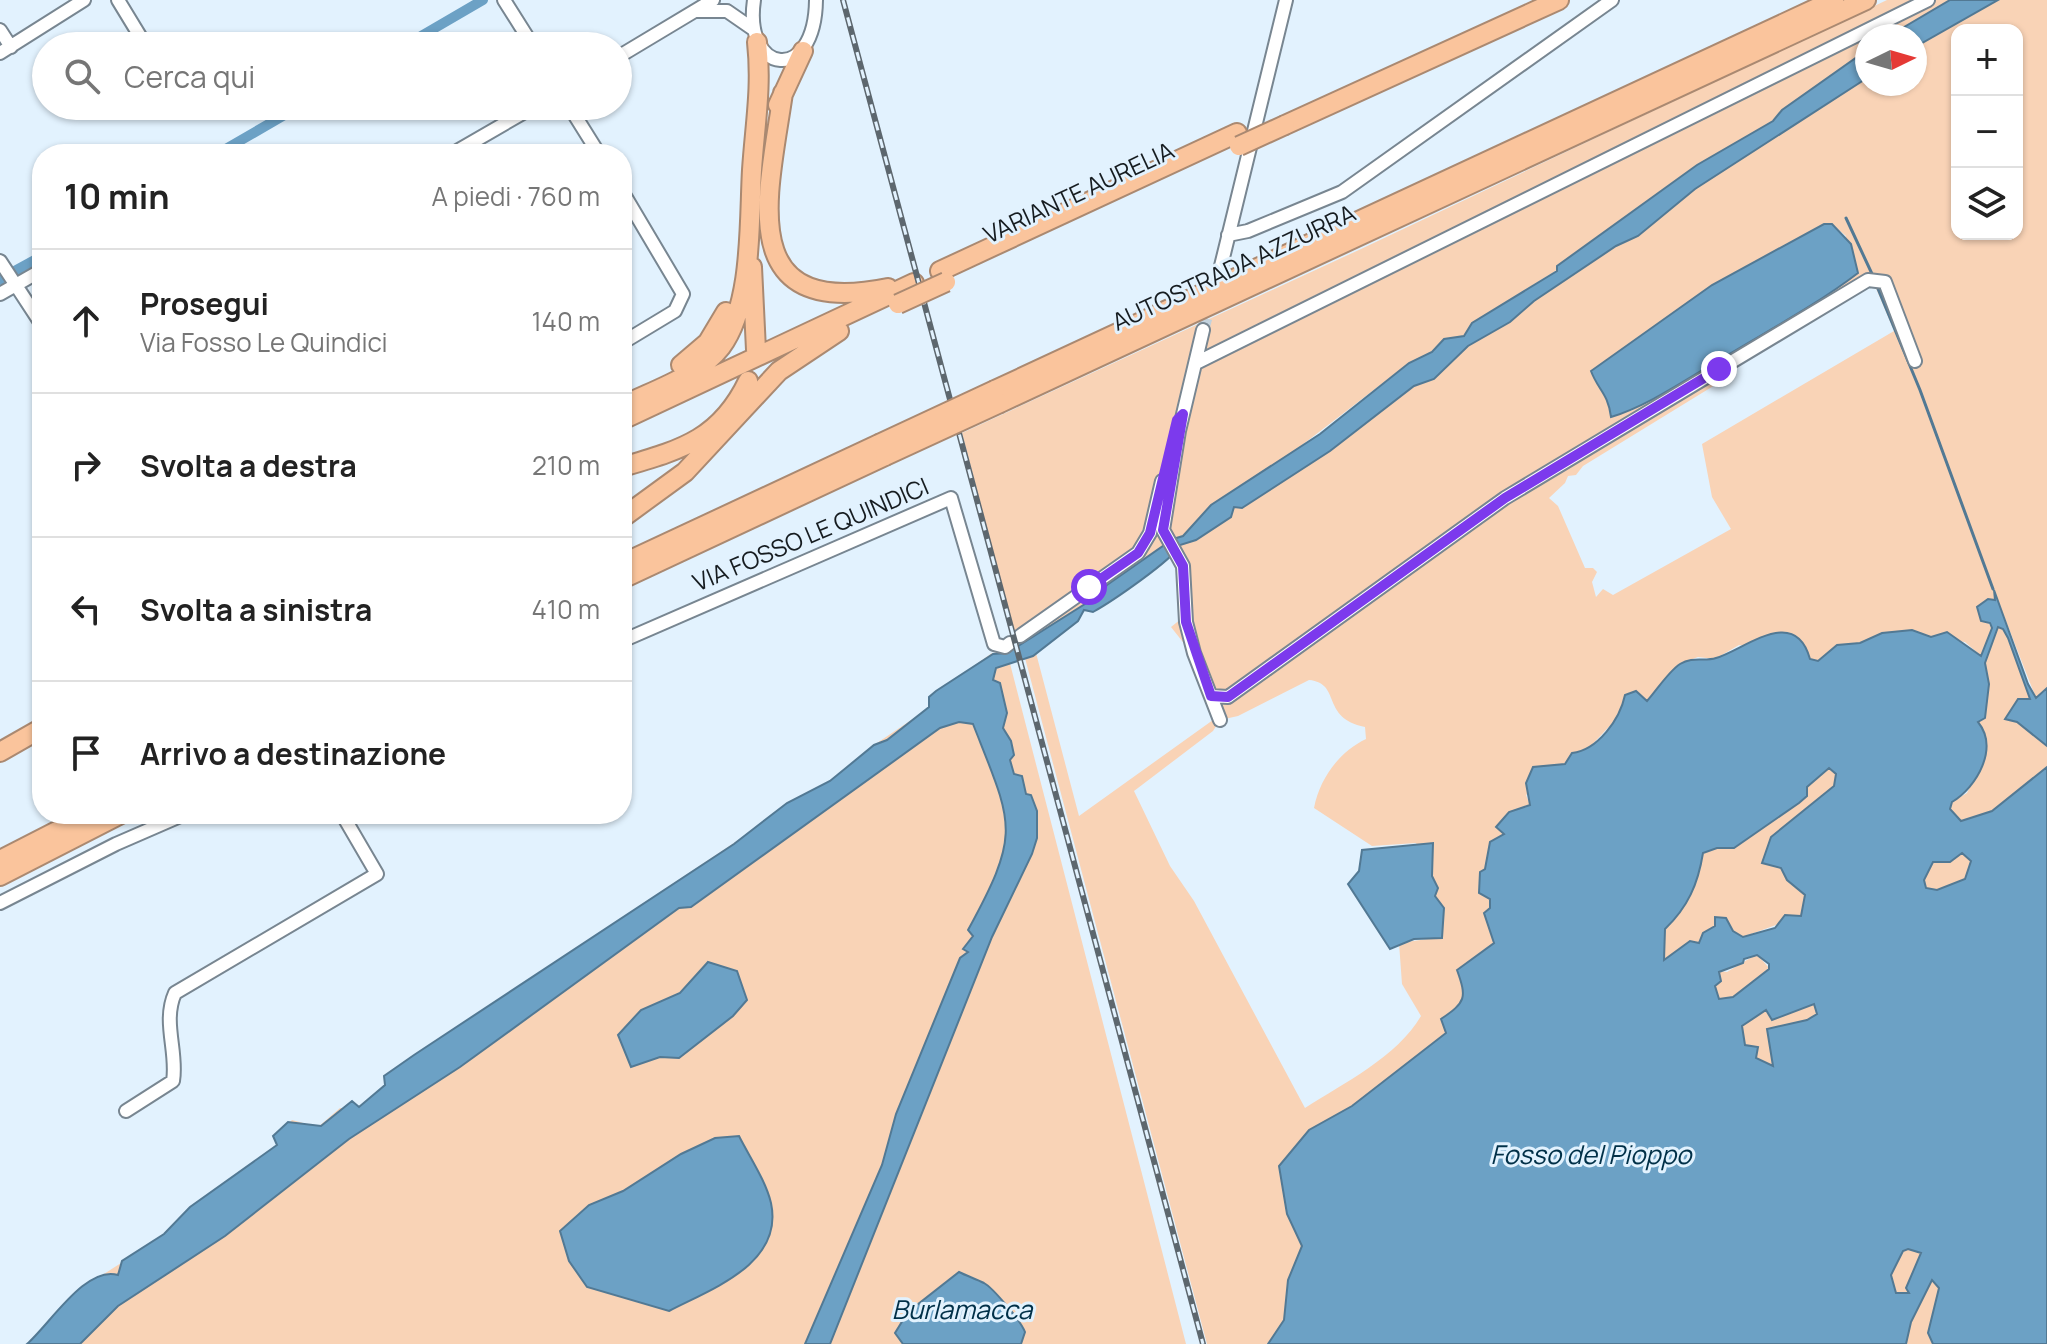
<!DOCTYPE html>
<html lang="it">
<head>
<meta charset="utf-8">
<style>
  :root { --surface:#fff; --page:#f6f6f6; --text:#222; --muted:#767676; --line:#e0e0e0 }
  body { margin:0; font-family:Manrope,sans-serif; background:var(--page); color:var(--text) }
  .controls { position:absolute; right:24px; top:24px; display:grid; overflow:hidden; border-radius:16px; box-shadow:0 2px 6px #0004 }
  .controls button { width:72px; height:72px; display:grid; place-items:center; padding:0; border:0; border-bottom:2px solid var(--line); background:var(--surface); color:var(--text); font:40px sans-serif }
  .compass { position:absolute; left:1855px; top:24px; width:72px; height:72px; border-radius:50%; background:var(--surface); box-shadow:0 2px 6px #0004; rotate:85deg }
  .stop { position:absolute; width:24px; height:24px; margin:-18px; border:6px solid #7c3aed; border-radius:50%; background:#fff }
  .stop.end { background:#7c3aed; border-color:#fff; box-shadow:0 2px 8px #0008 }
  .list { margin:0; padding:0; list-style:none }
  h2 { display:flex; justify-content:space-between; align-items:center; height:104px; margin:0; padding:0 32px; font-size:34px }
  h2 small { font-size:26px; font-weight:400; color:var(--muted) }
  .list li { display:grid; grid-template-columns:52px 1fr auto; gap:24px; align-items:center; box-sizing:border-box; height:144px; padding:0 32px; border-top:2px solid var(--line) }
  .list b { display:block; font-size:30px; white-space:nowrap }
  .list p { margin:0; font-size:26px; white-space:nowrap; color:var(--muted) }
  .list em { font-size:26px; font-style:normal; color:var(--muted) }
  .icon { flex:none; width:44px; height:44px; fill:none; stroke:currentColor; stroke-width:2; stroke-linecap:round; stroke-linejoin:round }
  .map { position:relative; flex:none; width:2047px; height:1344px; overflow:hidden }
  .search { position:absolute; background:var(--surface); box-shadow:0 2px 6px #0004; left:32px; top:32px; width:600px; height:88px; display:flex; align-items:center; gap:20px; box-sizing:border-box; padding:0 28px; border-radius:44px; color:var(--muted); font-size:30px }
  .panel { position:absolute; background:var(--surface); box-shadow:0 2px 6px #0004; left:32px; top:144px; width:600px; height:680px; border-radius:32px }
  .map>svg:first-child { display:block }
</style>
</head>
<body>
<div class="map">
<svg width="2047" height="1344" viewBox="0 0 2047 1344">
  <rect width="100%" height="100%" fill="#e2f2fe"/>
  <path fill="#f9d3b6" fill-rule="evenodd" d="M1887,0H1950L1889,36H1867V50L1782,110L1773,121L1697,165L1557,266V270L1472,323L1464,336L1444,339L1432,352L1409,363L1183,536L1173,539L1095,597L1018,646L962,433L1361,249Z
    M1998,0H2047V688L2036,698L1995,593V600L1986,620L1992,628L1981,656L1965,642L1931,637L1912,630L1882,633L1860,643L1837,645L1818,661L1739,645L1715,659L1698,657L1679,664L1646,701L1621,714L1586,751L1526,795L1530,805L1509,812L1496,827L1504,834L1486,860L1490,908L1484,913L1494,943L1457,970C1467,998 1466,1002 1441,1019L1446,1033L1352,1106L1309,1130L1288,1216L1302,1246L1288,1280L1284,1320L1268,1344H1207L1025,658L1036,653L1079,816L1213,720L1186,646L1171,627L1186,615L1177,553L1180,545L1196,540L1230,517L1234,506L1274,487L1330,451L1415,386L1434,379L1468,346L1510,322L1534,301L1616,246L1638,236L1695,189L1867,78V84H1915V47ZM1957,30H2017V234H1957ZM1824,224H1832L1846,236L1832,293L1631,411L1610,404L1606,392L1678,310L1712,285ZM1872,279L1894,331L1702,444L1712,497L1731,529L1613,595L1603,589L1596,597L1592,582L1597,572L1593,568H1585L1558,506L1549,498L1565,483L1568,476L1576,475L1583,466L1715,385L1721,375ZM1309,680C1342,683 1320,718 1365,727L1366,739C1339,752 1320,778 1314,808L1372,846L1416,843L1438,888L1435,896L1444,908L1442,937L1399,943L1402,984L1421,1016C1397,1057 1344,1083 1305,1108L1194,901L1170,866L1134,791L1213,731L1220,720L1238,716Z
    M1997,627L2003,629L2008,639L2030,700L2017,722L2047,746V767L1992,811L1961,821L1950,809L1952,802L1967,793L1987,751L1978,722L1988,674L1984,663Z
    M1007,652L1186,1344H30L82,1288L157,1240L280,1144L273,1138L292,1120L318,1127L340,1108H359L370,1102L386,1085L385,1075L755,829L786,803L831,781L874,745L929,708L930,697L992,653Z
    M1829,768L1836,774L1834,786L1771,837L1763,863L1781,868L1787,880L1805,895L1801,916L1743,937L1733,931L1726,918L1716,917L1715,926L1699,943L1664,961L1665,928C1687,909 1699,882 1703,853L1717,848H1734Z
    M1962,853L1971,861L1965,879L1937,890L1926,888L1924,880L1933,862H1950Z
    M1757,954L1769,968L1733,997L1719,999L1715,986L1721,981L1719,971L1727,972Z
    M1815,1004L1817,1014L1807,1020L1767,1029L1773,1066C1755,1065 1741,1043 1742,1026L1765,1010L1772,1020Z
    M1908,1249L1922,1252L1906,1287L1909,1293H1896L1891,1275L1903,1251Z
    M1932,1280L1939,1288L1928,1333L1933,1344H1906L1911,1322Z"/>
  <path fill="#6ca1c5" stroke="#527994" stroke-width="2" fill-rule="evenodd" d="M1950,0H1998L1915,47V36H1889Z
    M1867,50V78L1695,189L1638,236L1616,246L1534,301L1510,322L1468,346L1434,379L1414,386L1330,451L1242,508L1234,507L1231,517L1196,540L1180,545C1173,560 1111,602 1093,612L1084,610L1078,621L1033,656L996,668L993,680L1000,683L1007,713L1003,728L1011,741L1014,755L1010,760L1014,774L1022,776L1026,794L1031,795L1037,811V838L1032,854L992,937L830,1344H805L882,1165L896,1114L960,958L968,952L963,949L973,936L968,930C1022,831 1013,826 973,724L959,722L940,728L691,907L679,908L460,1067L349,1139L225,1236L118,1306L80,1344H27C50,1324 86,1265 118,1275L122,1261L164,1234L190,1207L277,1145L273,1136L288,1122L321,1126L352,1101L359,1107L385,1085L384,1076L414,1055L734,844L787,803L830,781L874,745L887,740L929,707V697L936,691L993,654L1007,653L1096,597L1107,585L1173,539L1183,536L1211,505L1320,434L1409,363L1432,352L1444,339L1464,336L1472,323L1557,271V266L1697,165L1773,121L1782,110Z
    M1824,224H1832L1851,244L1858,273C1815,306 1767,331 1721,359C1686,379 1650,405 1611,417C1608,393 1598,390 1591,371L1712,285Z
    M1994,590L2028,684L2036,698L2047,688V746L2017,722L2005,719L2018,699H2030L2008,638L2003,629L1998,627L1985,663L1989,684L1985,718L1978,722C1999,748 1977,787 1952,802L1950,809L1961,821L1992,811L2047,767V1344H1933L1928,1333L1939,1288L1932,1280L1911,1322L1906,1344H1268L1284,1320L1288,1280L1302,1246L1287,1214L1279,1166L1309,1130L1352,1106L1446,1033L1441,1019C1466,1002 1467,998 1457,970L1494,943L1484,913L1490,908V899L1479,893L1480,872L1485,869L1490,842L1504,834L1496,827L1509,812L1530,805L1526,783L1533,767L1565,764L1572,753C1598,750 1620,719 1625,695L1636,691L1647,701C1657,690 1668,672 1680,664C1693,656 1704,662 1716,658C1744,650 1795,604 1810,659L1818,661L1837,645L1860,643L1882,633L1912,630L1931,637L1947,632L1981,656L1992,628L1990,623L1981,621L1977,607L1988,599L1995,600ZM1829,768L1836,774L1834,786L1771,837L1762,863L1781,868L1787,880L1805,895L1801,916L1785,915L1775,928L1743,937L1733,931L1726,918L1715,917V926L1703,933L1699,943L1690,941L1664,960L1665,929C1688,907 1698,884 1703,853L1717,848H1734L1799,803L1807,796V787ZM1962,853L1971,861L1965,879L1937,890L1926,888L1924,880L1933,862H1950ZM1757,955L1769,964V969L1733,997L1719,999L1715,986L1721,981L1719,972L1743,963L1744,959ZM1814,1004L1817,1014L1807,1020L1767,1029L1773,1066L1756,1058L1758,1047L1745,1045L1742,1026L1766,1010L1772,1020ZM1908,1249L1921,1253L1906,1288L1909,1293H1896L1891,1275L1903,1251Z
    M1433,843L1432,876L1438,888L1435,896L1444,908L1442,938L1414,939L1390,949L1348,884L1359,871L1362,850Z
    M708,962L737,971L747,1000L733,1016L679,1058L660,1057L631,1067L618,1035L641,1010L680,993Z
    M739,1136C749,1156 766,1181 771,1203C784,1264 711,1289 669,1311L587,1287L569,1261L560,1231L589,1205L623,1191L681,1154L715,1138Z
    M959,1272C967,1276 976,1279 984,1283C993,1288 1021,1321 1025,1332L1021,1344H903L895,1333L908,1312Z"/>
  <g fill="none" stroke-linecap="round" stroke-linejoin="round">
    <path stroke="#527994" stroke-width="3" d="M1846,218L1873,276
      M1876,284L1920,390L1993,589"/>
    <path stroke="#6ca1c5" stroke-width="10" d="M404,46L483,0
      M217,154L300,106
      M13,272L42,256
      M0,280L1,279"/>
    <path stroke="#c3d2dd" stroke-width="12" stroke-dasharray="12 6" stroke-linecap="butt" d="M1203,330L1221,266"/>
    <defs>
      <path id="minor" d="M118,0L146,46
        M504,0L533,46
        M754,0C743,75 815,85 816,0
        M697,11H727L753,29
        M0,30L11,47
        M0,53L84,0
        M618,57L713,0
        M183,106L184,108
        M569,106L599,154
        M452,154L535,106
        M622,191L683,294L675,311L622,343
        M1228,235L1248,231L1342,192L1612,0
        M0,261L42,325
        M1221,266L1286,0
        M0,294L42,270
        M1203,330L1179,431L1163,530L1183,566L1186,622L1194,653L1220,720
        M1198,362L1928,0
        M1020,636L1138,553L1150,533L1162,481
        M622,641L951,498L994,644L1005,647L1010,643
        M1211,696L1228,697L1505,498L1868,280L1885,282L1915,361
        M0,903L116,844L185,814
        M126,1111L173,1081C178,1052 162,1022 175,993L377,874L342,814"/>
      <path id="highway" d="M783,93C769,191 731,320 888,288
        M778,105L803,51
        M1285,125L1559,0
        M752,267L756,350
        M940,271L1237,133
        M681,365L708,342L726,312
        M995,390L1834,0
        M1000,403L1866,0
        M622,406C654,390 699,376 721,347C753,304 749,222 752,170C755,124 762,88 757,42
        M622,420L914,283
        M622,467C680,450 720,440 748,381
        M622,518L685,472L779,371L839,331
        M622,564L879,444
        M622,579L885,456
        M0,752L42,728
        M0,860L90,814
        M0,876L121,814"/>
    </defs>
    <use href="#minor" stroke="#788691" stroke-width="16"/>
    <use href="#highway" stroke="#aa8971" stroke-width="22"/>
    <use href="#minor" stroke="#fff" stroke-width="12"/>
    <use href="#highway" stroke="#fac49c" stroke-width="18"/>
    <defs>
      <path id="rail" d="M843,0L1203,1344"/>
    </defs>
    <use href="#rail" stroke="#5d676e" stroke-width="6"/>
    <use href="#rail" stroke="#e2f2fe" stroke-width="3" stroke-dasharray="9" stroke-linecap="butt"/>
    <defs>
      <path id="highway-bridge" d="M1239,146L1285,125
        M898,304L946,282
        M879,444L995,390
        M885,456L1000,403"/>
    </defs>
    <use href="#highway-bridge" stroke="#aa8971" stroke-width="22" stroke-linecap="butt"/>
    <use href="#highway-bridge" stroke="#fac49c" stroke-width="18"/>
  </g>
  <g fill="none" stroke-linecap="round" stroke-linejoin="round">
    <path stroke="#7c3aed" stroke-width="10" d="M1089,587L1138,553L1150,533L1177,420L1183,414L1163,530L1183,566L1186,622L1211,696L1228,697L1505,498L1719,369"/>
  </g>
  <g text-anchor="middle" stroke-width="6" stroke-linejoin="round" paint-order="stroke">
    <g font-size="24" fill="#161c20" stroke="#e2f2fe">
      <text transform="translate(1079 193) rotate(-25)" y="8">VARIANTE AURELIA</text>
      <text transform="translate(1234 268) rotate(-25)" y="8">AUTOSTRADA AZZURRA</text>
      <text transform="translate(811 535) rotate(-23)" y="8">VIA FOSSO LE QUINDICI</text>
    </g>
    <g font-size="26" font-style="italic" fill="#013048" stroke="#e2f2fe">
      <text x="1591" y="1164">Fosso del Pioppo</text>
      <text x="962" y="1319">Burlamacca</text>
    </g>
  </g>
</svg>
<div class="controls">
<button>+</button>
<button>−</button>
<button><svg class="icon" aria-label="layers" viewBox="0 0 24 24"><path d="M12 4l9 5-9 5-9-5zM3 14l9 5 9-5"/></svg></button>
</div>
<svg class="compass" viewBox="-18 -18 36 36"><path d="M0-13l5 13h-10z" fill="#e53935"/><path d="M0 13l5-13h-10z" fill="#767676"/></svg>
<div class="stop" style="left:1089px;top:587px"></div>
<div class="stop end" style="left:1719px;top:369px"></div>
<div class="search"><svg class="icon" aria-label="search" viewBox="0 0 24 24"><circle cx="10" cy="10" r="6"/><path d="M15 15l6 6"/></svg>Cerca qui</div>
<section class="panel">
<h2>10 min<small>A piedi · 760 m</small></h2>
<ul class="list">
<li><svg class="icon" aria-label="ahead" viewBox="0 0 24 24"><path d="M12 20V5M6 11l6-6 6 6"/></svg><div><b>Prosegui</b><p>Via Fosso Le Quindici</p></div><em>140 m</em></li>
<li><svg class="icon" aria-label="right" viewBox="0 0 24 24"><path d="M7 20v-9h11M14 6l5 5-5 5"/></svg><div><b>Svolta a destra</b></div><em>210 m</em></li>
<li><svg class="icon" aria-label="left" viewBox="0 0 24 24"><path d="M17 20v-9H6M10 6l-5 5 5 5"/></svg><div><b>Svolta a sinistra</b></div><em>410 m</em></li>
<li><svg class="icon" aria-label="arrive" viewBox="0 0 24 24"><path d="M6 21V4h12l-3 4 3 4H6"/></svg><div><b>Arrivo a destinazione</b></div></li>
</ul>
</section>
</div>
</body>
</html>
